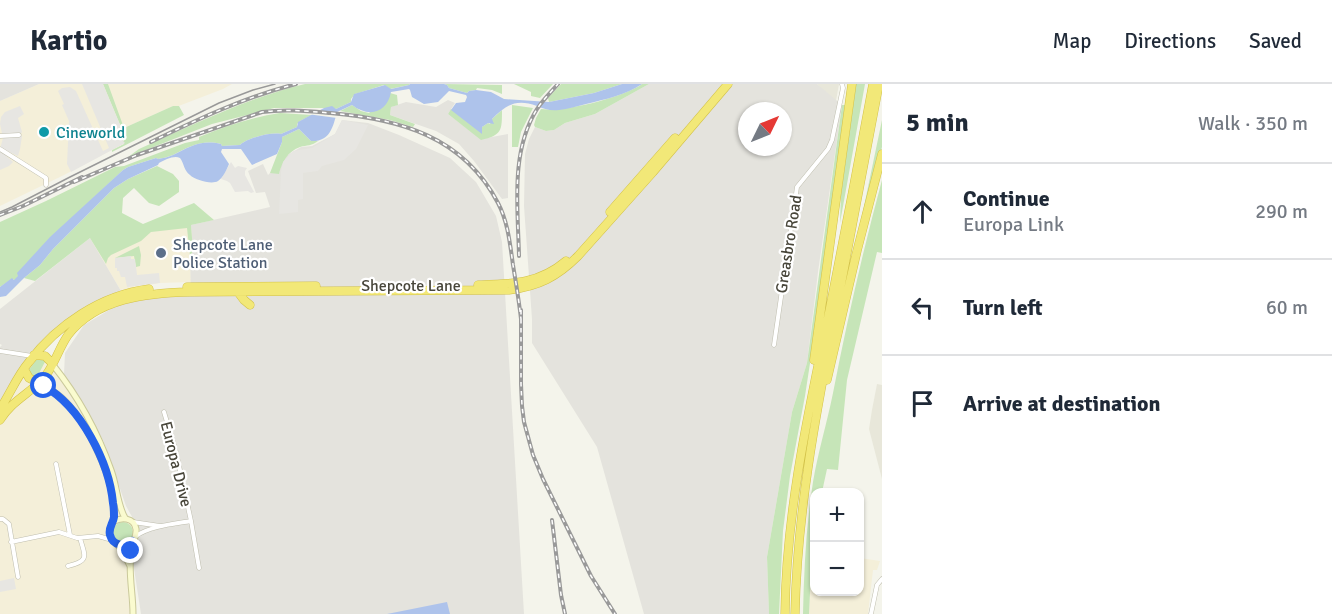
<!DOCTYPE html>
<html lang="en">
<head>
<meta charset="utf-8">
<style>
  :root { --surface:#fff; --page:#f2f2f3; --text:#1f2937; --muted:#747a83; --line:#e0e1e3 }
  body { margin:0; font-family:Signika,sans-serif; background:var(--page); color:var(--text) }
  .controls { position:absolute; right:18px; bottom:18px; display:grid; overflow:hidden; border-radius:12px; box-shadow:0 2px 4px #0004 }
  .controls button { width:54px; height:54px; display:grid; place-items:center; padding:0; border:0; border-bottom:2px solid var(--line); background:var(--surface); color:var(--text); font:30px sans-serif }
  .compass { position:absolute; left:738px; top:18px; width:54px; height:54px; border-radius:50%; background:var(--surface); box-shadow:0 2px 4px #0004; rotate:47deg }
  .stop { position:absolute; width:18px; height:18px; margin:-14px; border:4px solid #2563eb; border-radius:50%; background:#fff }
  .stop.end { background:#2563eb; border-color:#fff; box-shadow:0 2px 6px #0008 }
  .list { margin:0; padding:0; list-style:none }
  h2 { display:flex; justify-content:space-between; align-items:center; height:78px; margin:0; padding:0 24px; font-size:26px }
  h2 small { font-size:20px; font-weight:400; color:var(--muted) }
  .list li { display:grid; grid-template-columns:39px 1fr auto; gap:18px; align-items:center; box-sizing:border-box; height:96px; padding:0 24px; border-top:2px solid var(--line) }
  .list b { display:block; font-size:22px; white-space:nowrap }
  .list p { margin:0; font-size:20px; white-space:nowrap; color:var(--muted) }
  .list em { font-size:20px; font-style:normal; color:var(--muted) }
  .icon { flex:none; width:33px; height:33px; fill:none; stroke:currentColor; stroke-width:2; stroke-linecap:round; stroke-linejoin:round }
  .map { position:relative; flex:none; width:882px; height:530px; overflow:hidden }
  header { display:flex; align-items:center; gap:36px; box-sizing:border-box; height:84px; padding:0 30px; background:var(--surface); border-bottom:2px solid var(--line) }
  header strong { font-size:28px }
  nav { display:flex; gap:33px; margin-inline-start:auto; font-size:21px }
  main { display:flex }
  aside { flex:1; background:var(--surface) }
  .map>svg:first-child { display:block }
</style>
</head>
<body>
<header>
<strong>Kartio</strong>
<nav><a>Map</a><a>Directions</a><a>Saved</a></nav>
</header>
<main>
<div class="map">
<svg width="882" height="530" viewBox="0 0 882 530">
  <rect width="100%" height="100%" fill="#f4f4eb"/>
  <path fill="#e8e7da" d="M817,0H839L836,17L821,4Z
    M877,300L882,301V395L869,345L872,326Z"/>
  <path fill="#f4efd9" d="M39,0H232L223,5L176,23L173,22L124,44L129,57L64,91L0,122V17Z
    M191,141L193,167L190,172L191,198L159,199L121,207L90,154Z
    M0,265L47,271L92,342L124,426L136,441L132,485L135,507L136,530H0Z
    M812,468H814V508H860V474L880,477L877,486H873L868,530H809Z"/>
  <path fill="#e4e3dd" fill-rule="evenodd" d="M0,0H39L0,17Z
    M649,0H817L842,21L818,188L807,279L792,328L767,473L769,530H644L597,363L532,259V235L524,122L525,70L529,55L535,43L546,47L554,46L565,39L595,30ZM747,27H783V63H747Z
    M448,16L455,19L448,30L481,55L508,50V114L502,115L474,77L459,60L436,47L390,31L391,23L406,18L436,23Z
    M342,36L368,39L399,51L450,74L476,98L496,132L502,158L524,530H141L133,478L140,447L126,422L103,356L64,290L65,269L84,241L114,223L144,214L191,212L190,172L193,167L191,141L270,123L265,108L256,109L248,87L263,80L268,91L270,89H279L282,78L286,72L301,63L312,62L335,50Z
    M90,154L121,207L96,217L80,226L57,243L39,260L0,320V263L2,261L0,260V225Z"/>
  <path fill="#c6e5b8" d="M103,0H108L124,44L173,22H179L184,31L112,68V66L124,60L123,57L126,55Z
    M305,0H410L409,1L390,5L384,1L355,10L351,15V18L336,25L331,23L327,24H274L212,40L128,73L139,65C193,41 247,14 305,0Z
    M444,0L502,1V10L492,6L477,4L476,6L469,7L467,9L449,4L447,1Z
    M514,0H553L540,14L531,12V8Z
    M561,0H622L594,9L549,18L548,14Z
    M642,0H649L595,30L565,39L554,46L546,47L535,43L534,41L536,34L541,25C565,28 622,14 642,0Z
    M856,0H865L840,139L841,110Z
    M390,9L397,11L398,21L391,23L390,31L415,40L413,43L390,36L340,27L352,21L361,27L369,29Z
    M512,21L533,24L521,48L518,63H512Z
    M842,21H845L829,155L805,312L790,392L783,447L779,530H769L767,473L792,328L807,279Z
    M451,25L482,49V43L488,39L490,40L492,35L502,26C502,47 502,51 481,56L448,30Z
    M280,29L312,31L300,37L297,40V43L281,50C271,48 247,54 240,61L222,62L221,60C202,55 188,63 173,71C168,73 163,74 158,75L156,74L128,83L123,86L50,155L19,192L15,196L12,195L0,203V138L46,117L115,83L124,82L185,59L199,56V53C225,42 252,33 280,29Z
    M882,36V63L858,151Z
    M299,45L311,57H318C312,62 307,61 300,63C287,68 282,78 279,90L270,89L282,58V53Z
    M157,82L173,90L179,97V108L159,122L149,119L134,104L123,114L122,129L143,140L194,119L214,136L191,141L193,167L190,172L187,144L151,148L141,157L111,171L108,174L106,180L90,154L35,197L24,194L40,181L53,165L114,104L128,95Z
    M882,96V169L877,168L847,296L838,386L827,385L822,408H814V468H812L809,530H803C804,486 806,442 813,398C818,368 827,339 833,309C847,237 863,166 882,96Z
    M139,162L141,171L140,182L136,183L134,172L115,174Z
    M41,275L46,276L38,291L41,293C34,294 31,292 29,286L36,276Z
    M113 448a10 10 0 1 1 20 0a10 10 0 1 1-20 0Z"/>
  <path fill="#e7e6e2" d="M82,0H103L126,55L123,57L125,59L71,88L67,80L69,37L62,21L64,20L58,7L62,4L70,3L76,7L103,67L109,64Z
    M20,22L24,30L18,34L22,48L19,52H22L20,65L18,72L7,67L5,71L13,78L9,82L0,86V65L3,54L0,40L1,33L5,28Z
    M342,36L368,41L356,65L344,76L322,82L318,87L303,89V115L298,116V128L279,130L281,88L283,78L293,67L312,64L335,50Z
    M231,78L235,84L238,82L247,84L245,87V91L254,108L251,109L248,107L235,108L230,99L227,97L221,95Z
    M131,172V175H135L137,191L159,189L160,199L127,203L125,193H121L119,187H117V184H115V174Z
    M14,494L16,505L0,508V497Z"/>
  <path fill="#aec3eb" d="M410,0H444L447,1L449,4L467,9L469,7L476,6L491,8L504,15L549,18L594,9L622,0H642C626,11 606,15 586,20C577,22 568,25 559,26C550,27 544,25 537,22C516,14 506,21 492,35L494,40L488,39L482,43V50L451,26L456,19L465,18L467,13L466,11L449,7L438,18L424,20L412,13L410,6L409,5L391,8C387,29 369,34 352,21L337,28C333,43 330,58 311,57L299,45L282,53V58L277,70L252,81L241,65H222L221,68L229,80C227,85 223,94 218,97C212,101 195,96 190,91C184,87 184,79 180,74C174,71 165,76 159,79L158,81L128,95L114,104L53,165L40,181L24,194L6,212L0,213V203L12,194L14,196L18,192L17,189L50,153L123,86L128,83L156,74L158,75C163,74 169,73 173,71C189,63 201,55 221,60L222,62L240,61C247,54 271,48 281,50L297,43L298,38L324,24L332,22L336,25L351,18L354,10L385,1L391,5L409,1Z
    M447,518L450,530H387Z"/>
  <path fill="#f4f4eb" d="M316,26L340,29L337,34L307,30Z"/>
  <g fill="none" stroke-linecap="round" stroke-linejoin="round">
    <defs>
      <path id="street" d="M0,52L19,51
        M0,65L46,94V101
        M774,261L797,103L828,65L832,56L843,4L842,0
        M0,267L32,272
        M56,380L70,451
        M0,435H3L9,440L18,493
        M191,437L199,484
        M133,438L160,442
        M136,452C150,442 174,440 191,437L176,368L164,328
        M11,458L59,448L77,454L98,452L112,456
        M68,482C90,477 85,472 80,454
        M871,530L877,501L882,495"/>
      <path id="secondary" d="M53,281C77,311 98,349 111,386C117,402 117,420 125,434
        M39,298C47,303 55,308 62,314C85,335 109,385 113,416C113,422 115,428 114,434C113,441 108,445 110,452C112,458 118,460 122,466C125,471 127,476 130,482
        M113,438C121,433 134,433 136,445C137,451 132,460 131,468C128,488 133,509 133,530"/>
      <path id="highway" d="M610,128L675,54
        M478,201C512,200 539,200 566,177
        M187,203L316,202
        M238,208L244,216L250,221
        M34,271L45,272L52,279
        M814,276L852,0
        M24,285L29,294L39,299
        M827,296L857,167L882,70
        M0,325C10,310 17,292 29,278C57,241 101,211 149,205
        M0,336C13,315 32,309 46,291C55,279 59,264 68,251C97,214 147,209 190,208L509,206C539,202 557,193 578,172L653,88L728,0
        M785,530C786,427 809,325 830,224C845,149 859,75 873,0
        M795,530C797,431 815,334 834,237C849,158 864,79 879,0"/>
    </defs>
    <use href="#street" stroke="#bfbeaf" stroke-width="5"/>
    <use href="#secondary" stroke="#cac99b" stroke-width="7"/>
    <use href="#highway" stroke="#d2c148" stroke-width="9"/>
    <use href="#street" stroke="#fff" stroke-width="4"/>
    <use href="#secondary" stroke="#fafbcf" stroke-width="5"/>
    <use href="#highway" stroke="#f2e878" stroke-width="8"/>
    <path stroke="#999" stroke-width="1.5" d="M0,128L12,123L70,93L219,19L253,6L275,0"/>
    <defs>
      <path id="rail" d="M151,58C198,35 245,13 296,0
        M74,98L137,71L262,28C285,25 306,27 330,29C399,35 463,52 498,119C508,138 510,160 513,181C516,199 519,217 521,235
        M0,131L23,122L82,93
        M519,172C518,124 510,68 537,25C543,16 551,8 558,0
        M521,226V300L522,322L524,338L533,371L543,395L591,492L615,530
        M552,436L561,511L565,530"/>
    </defs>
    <use href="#rail" stroke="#999" stroke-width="4"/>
    <use href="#rail" stroke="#fff" stroke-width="1.5" stroke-dasharray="4.5" stroke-linecap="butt"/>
  </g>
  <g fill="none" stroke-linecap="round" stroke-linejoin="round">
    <path stroke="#2563eb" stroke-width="8" d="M44,302C81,323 109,378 113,419C114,424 114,429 114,433C113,440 108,444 110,451C113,462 124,463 132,457L131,467"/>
  </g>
  <circle fill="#0f9aa8" stroke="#fff" stroke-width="2" cx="44" cy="48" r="6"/>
  <circle fill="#5c6f8a" stroke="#fff" stroke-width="2" cx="161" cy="169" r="6"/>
  <g text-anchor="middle" stroke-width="4.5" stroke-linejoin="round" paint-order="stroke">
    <g font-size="16" fill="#0d838f" stroke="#fff" text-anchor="start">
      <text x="56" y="54">Cineworld</text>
    </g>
    <g font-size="16" fill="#4e5e75" stroke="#fff" text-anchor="start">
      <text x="173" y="166">Shepcote Lane<tspan x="173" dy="18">Police Station</tspan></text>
    </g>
    <g font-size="16" fill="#48463a" stroke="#fff">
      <text transform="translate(788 160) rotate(-81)" y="6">Greasbro Road</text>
      <text x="411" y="207">Shepcote Lane</text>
      <text transform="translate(177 380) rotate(76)" y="6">Europa Drive</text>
    </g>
  </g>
</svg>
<div class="controls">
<button>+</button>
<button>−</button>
</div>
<svg class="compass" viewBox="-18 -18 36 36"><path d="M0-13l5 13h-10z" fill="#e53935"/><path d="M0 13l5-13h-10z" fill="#747a83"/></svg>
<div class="stop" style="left:44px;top:302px"></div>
<div class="stop end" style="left:131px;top:467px"></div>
</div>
<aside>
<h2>5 min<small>Walk · 350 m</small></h2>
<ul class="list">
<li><svg class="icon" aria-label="ahead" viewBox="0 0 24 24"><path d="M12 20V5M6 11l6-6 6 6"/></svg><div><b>Continue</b><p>Europa Link</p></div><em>290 m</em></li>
<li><svg class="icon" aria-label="left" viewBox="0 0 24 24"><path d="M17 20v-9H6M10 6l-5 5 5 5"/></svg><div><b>Turn left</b></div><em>60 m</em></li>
<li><svg class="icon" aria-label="arrive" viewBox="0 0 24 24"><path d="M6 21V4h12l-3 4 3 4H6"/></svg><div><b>Arrive at destination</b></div></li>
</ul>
</aside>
</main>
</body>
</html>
